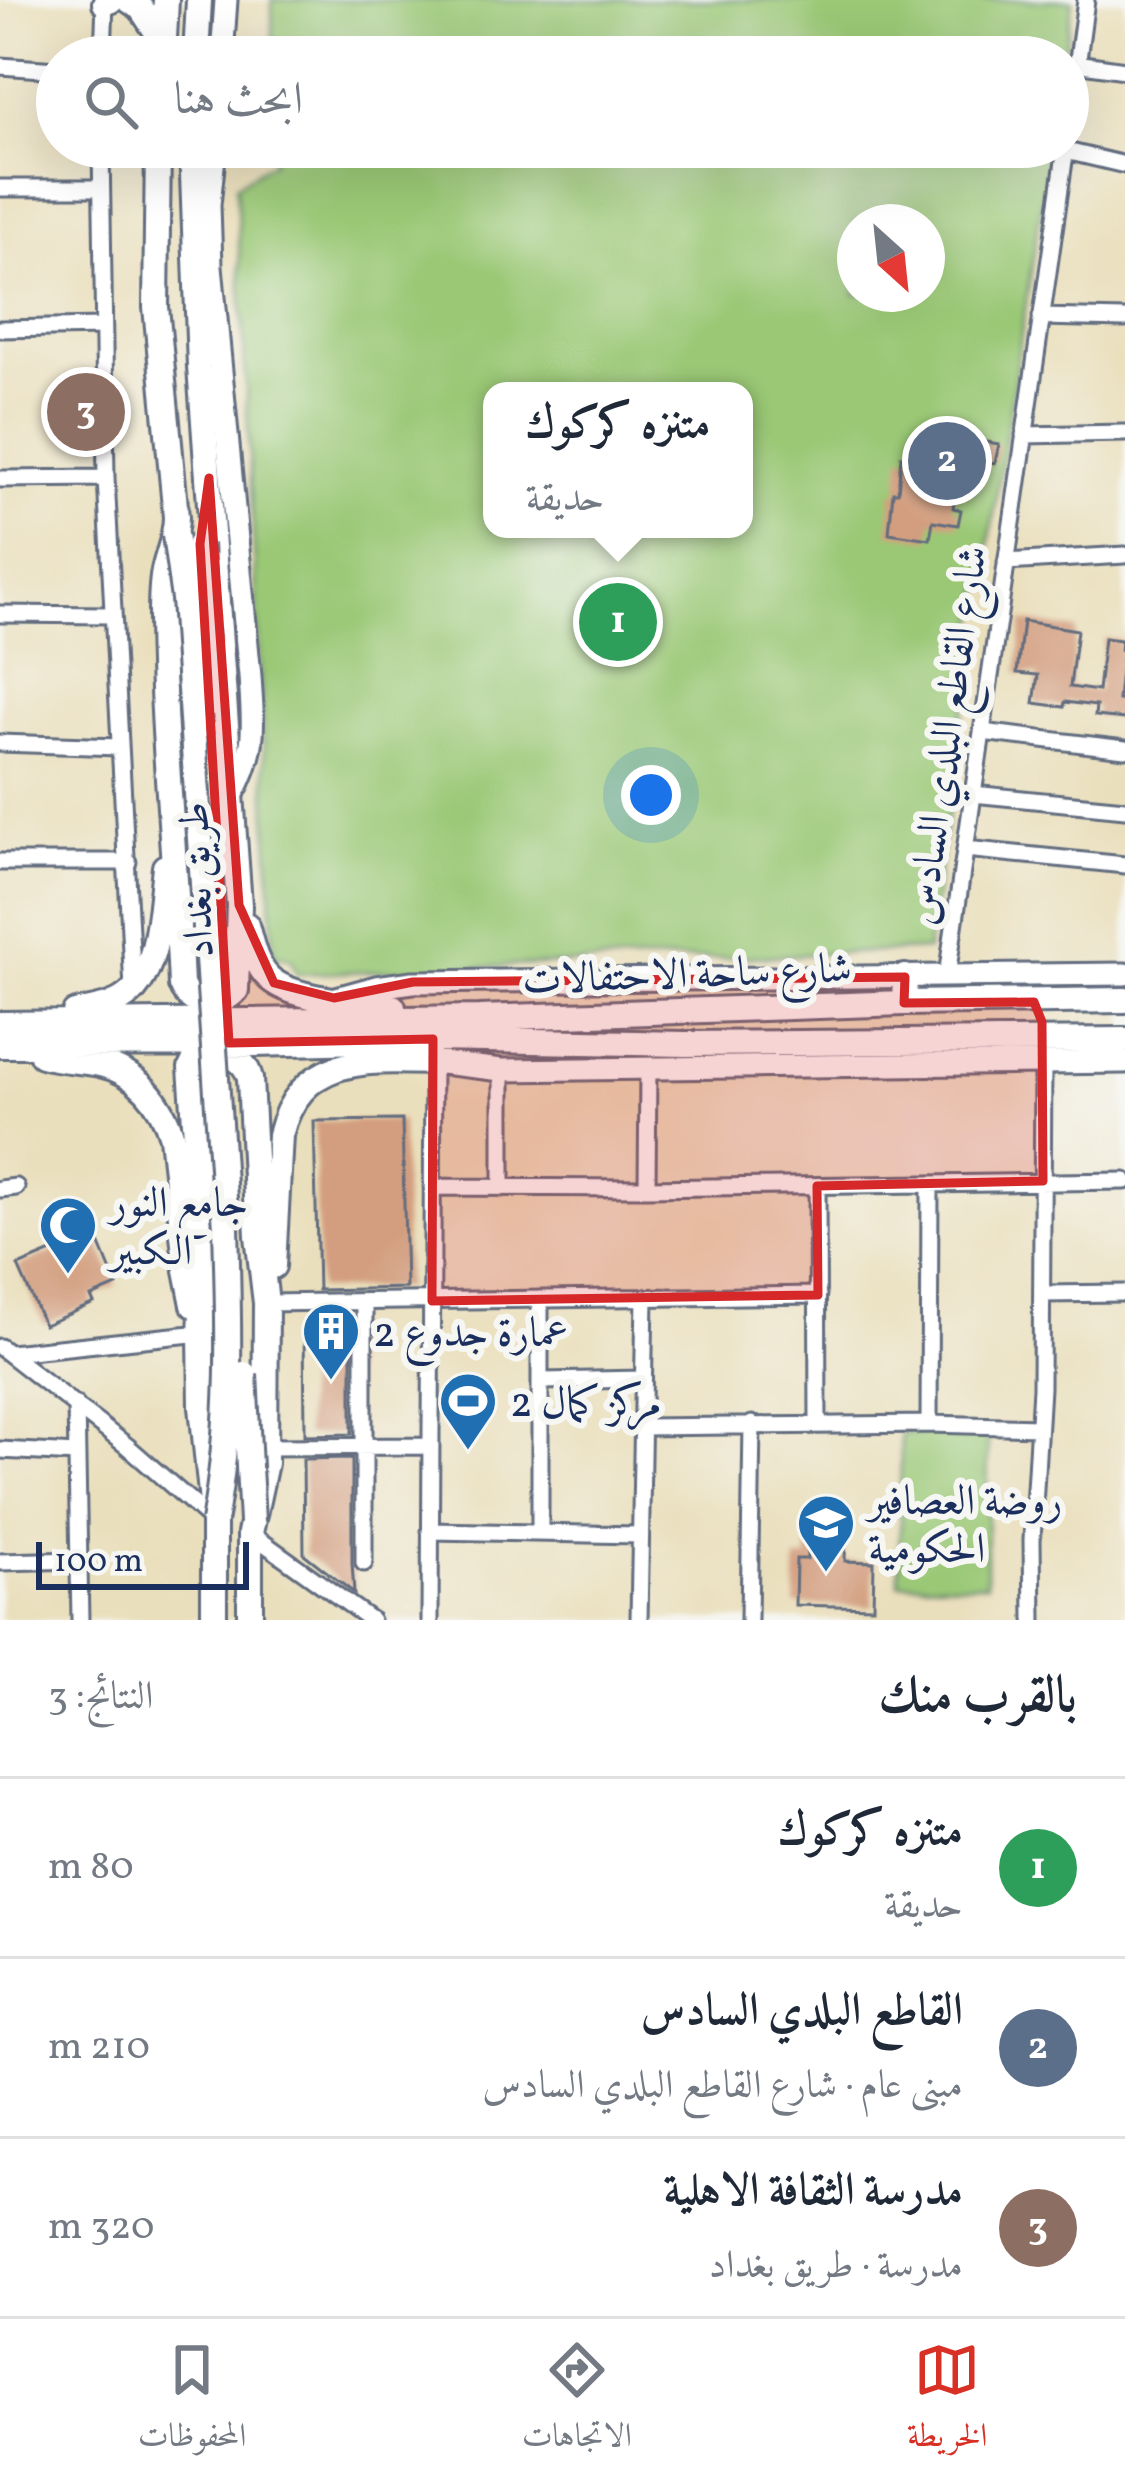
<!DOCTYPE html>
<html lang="ar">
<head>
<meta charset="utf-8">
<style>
  :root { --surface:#fff; --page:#f6f6f7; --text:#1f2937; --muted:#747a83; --line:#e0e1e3; --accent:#d93025 }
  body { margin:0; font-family:Vollkorn,Amiri,serif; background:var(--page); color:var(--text); direction:rtl }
  .compass { position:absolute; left:837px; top:204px; width:108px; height:108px; border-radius:50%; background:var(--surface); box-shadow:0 12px 48px #0002; rotate:153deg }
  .scale { position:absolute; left:36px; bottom:30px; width:213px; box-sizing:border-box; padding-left:12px; border:6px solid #1b2f5e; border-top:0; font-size:33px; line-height:42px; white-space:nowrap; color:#1b2f5e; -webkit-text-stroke:9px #f6f6f2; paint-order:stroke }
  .you { position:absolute; left:651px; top:795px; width:42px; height:42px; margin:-30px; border:9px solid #fff; border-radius:50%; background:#1a73e8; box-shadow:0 0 0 18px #1a73e833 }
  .badge { display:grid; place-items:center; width:78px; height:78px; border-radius:50%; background:var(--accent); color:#fff; font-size:39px; font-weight:700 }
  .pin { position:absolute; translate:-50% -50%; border:6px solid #fff; box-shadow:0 3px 12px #0006 }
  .popup { position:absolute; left:483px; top:382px; width:270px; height:156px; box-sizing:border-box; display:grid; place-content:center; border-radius:24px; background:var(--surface); filter:drop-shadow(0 3px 9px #0005); font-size:39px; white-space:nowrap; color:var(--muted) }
  .popup b { font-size:45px; color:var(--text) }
  .popup::after { content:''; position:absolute; left:50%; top:100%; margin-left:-24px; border:24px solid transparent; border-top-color:var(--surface) }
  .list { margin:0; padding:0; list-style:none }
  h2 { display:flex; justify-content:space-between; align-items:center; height:156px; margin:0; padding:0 48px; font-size:51px }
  h2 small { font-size:39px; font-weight:400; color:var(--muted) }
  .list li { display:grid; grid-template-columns:78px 1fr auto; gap:36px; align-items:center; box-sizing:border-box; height:180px; padding:0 48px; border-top:3px solid var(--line) }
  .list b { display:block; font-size:45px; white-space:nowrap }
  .list p { margin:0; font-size:39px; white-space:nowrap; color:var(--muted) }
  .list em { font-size:39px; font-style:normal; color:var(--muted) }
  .icon { flex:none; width:66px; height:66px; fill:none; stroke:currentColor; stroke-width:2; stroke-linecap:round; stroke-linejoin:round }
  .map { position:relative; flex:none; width:1125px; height:1620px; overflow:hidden; direction:ltr }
  .search { position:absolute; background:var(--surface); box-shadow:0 12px 48px #0002; left:36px; right:36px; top:36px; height:132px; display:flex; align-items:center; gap:30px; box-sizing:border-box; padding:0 42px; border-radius:66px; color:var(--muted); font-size:45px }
  .sheet { height:696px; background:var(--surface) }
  nav { display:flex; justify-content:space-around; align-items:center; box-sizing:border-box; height:168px; border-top:3px solid var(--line); background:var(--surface); font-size:33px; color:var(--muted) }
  nav a { display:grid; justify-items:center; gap:6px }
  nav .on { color:var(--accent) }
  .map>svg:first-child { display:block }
</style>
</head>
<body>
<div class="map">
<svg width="1125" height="1620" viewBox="0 0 1125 1620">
  <rect width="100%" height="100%" fill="#f6f6f2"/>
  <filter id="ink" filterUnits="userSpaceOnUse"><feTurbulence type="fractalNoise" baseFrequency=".00833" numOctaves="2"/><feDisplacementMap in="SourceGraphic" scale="24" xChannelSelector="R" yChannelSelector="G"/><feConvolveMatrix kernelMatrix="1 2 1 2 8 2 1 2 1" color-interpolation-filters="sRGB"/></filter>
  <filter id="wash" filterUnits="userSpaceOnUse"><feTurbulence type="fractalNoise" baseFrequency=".004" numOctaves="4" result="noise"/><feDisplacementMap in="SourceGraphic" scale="48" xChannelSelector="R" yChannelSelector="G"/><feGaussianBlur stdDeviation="2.7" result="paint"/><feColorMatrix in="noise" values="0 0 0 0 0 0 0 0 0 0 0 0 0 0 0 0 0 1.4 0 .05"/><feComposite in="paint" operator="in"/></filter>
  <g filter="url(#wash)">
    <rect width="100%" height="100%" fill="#eadfbc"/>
    <path fill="#9ac875" stroke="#5a7c6a" stroke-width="3" fill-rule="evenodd" d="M272,0H1073L1064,57H273Z
      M273,147H1050L927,950L297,974L291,959L274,956L236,185L273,161ZM855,222H927V294H855ZM492,391H744V529H492Z
      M901,1433L988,1434L986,1584L899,1583Z"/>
    <g id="blocks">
      <path fill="#d39e7f" d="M915,435L980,446L981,441L999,444L995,463L937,452L934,477L957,483L953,508L961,510L958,525L933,521L930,539L889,533L893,492H898L901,456L910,457Z
        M1023,621L1077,630L1070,687L1098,691L1104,638L1121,640L1120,650L1123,651L1118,700L1125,701V719L1095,716L1096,706L1065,702L1064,707L1034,703L1038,675L1017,673Z
        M402,1120L406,1288L318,1290L314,1121Z
        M98,1240L117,1286L91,1297L94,1303L44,1325L18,1266L71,1244L74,1250Z
        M304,1324L352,1325V1434L305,1435Z
        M352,1458V1563L354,1593L304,1554L303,1459Z
        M807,1528H846L845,1561L874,1562L873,1607L795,1605L796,1559H807Z"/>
    </g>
  </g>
  <g filter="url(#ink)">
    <use href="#blocks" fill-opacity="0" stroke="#636d7f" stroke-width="3"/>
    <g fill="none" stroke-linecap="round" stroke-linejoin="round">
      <defs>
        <path id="minor" d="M103,57L105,0
          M1076,63L1125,70
          M0,66L57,70
          M1068,133L1086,0
          M101,147L106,478L133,989
          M1066,151L1125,165
          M0,188H100
          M1041,317L1125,319
          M0,329L103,327
          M1024,435L1125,433
          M0,479L106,478
          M1006,562L1125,555
          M0,614L111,615
          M982,732L1125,749
          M0,743L119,747
          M973,794L1125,809
          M965,849L1125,865
          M0,862H128
          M947,976L1066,147
          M502,1070V1188
          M817,1186L818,1424
          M432,1187L647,1188L1125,1181
          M647,1188L648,1068
          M0,1189L16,1187
          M1042,1294L1125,1293
          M364,1302V1563
          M266,1303L818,1295
          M0,1347L127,1446L214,1522
          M10,1353L201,1333
          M541,1381L643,1379
          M76,1405L80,1620
          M929,1424L930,1184
          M642,1427L929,1424L1038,1427
          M265,1447L431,1446
          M0,1450L77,1454
          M430,1531L640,1535
          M250,1533L371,1620
          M540,1533V1299
          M0,1562L79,1560
          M430,1620L433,1053
          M639,1620L645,1297
          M749,1620L752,1424
          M1033,1620L1032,1540L1041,1388L1043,1063"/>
        <path id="secondary" d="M222,57L226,0
          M215,147L209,205L211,266L250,676C253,727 258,749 232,796
          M336,998L376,987L413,982L1125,974
          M433,1062L502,1070L1125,1062"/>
        <path id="primary" d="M129,0L141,8L164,43
          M105,3L112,0
          M163,57L166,0
          M196,57L199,0
          M158,147L156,307L176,517C176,537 168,552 164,571C161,586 161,602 161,617C162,740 176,862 181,985C190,1008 221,1007 236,990L239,905L200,367L192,147
          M246,925C251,943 255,965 269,978C294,1001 360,1002 393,1007
          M904,1003L905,977
          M75,1013C90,1010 108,1008 121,1000C160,978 160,907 165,867
          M0,1024L479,1018L904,1003L1125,1000
          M0,1045L255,1044L434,1039L685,1044L1125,1040
          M42,1055C61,1061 81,1060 100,1064C137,1072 162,1102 172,1137L187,1270L194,1305
          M273,1266L280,1135C300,1055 366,1060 433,1062
          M214,1620V1522L202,1407L201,1333L205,1257L191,1068L196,1058C217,1048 245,1054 250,1079L258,1236L266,1303L265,1463L250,1533V1620"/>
      </defs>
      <use href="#minor" stroke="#636d7f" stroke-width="21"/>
      <use href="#secondary" stroke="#636d7f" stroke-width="27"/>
      <use href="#primary" stroke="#636d7f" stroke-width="30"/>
      <use href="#minor" stroke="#fff" stroke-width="15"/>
      <use href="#secondary" stroke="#fff" stroke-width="21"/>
      <use href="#primary" stroke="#fff" stroke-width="24"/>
      <defs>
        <path id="primary-bridge" d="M175,535L184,599L226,1228C229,1327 232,1424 214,1522
          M200,544L208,704
          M244,1374L252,1522"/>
      </defs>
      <use href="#primary-bridge" stroke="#636d7f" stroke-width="30" stroke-linecap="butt"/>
      <use href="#primary-bridge" stroke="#fff" stroke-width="24"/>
    </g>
  </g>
  <path fill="#d62828" fill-opacity="0.2" stroke="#d62828" stroke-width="9" stroke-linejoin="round" d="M209,478L239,905L274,983L334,998L413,982L905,977L904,1003L1034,1002L1042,1022L1043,1181L817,1186L818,1295L432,1301L433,1039L229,1043L200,544Z"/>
  <defs>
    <symbol id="mosque-pin" viewBox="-11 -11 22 30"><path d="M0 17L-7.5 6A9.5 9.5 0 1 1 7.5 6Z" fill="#1f6fb2" stroke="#f6f6f2"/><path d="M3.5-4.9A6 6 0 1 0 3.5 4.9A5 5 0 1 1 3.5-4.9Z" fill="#fff"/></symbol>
    <symbol id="building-pin" viewBox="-11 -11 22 30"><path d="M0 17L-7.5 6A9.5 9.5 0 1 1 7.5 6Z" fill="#1f6fb2" stroke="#f6f6f2"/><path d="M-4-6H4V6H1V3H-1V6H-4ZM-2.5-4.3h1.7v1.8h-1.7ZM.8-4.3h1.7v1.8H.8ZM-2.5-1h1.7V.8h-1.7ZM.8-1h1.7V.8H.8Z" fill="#fff"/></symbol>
    <symbol id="stadium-pin" viewBox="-11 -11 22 30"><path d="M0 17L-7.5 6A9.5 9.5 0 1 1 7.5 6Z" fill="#1f6fb2" stroke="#f6f6f2"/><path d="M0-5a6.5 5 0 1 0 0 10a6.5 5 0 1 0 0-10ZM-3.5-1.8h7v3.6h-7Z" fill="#fff"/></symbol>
    <symbol id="school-pin" viewBox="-11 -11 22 30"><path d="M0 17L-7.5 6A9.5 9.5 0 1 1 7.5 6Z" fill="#1f6fb2" stroke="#f6f6f2"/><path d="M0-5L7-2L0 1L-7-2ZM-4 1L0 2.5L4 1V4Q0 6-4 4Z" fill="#fff"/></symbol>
  </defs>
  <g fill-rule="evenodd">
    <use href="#mosque-pin" x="35" y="1192" width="66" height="90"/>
    <use href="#building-pin" x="298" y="1298" width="66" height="90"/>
    <use href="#stadium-pin" x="435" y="1368" width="66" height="90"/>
    <use href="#school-pin" x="793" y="1490" width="66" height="90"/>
  </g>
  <g text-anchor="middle" stroke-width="12" stroke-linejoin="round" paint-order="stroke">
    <g font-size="42" fill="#1b2f5e" stroke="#f6f6f2">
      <text transform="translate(945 735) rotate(-82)" y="15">شارع القاطع البلدي السادس</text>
      <text transform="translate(195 880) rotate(-92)" y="15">طريق بغداد</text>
      <text transform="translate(687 972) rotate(-2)" y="15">شارع ساحة الاحتفالات</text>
    </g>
    <g font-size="42" fill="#1b2f5e" stroke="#f6f6f2" text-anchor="start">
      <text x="110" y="1216">جامع النور<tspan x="110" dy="48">الكبير</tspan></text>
      <text x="373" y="1346">عمارة جدوع 2</text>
      <text x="510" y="1416">مركز كمال 2</text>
      <text x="868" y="1514">روضة العصافير<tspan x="868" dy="48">الحكومية</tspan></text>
    </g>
  </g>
</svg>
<svg class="compass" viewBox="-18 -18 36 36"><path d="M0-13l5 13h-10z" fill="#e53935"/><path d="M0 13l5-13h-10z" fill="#747a83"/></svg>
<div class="scale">100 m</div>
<div class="you"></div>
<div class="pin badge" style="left:618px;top:622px;background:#2e9e5b">1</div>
<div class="popup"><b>متنزه كركوك</b>حديقة</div>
<div class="pin badge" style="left:947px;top:461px;background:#5c6f8a">2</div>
<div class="pin badge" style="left:86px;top:412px;background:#8d6e63">3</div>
<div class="search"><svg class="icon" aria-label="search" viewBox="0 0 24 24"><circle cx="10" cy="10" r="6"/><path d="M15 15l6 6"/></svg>ابحث هنا</div>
</div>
<section class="sheet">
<h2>بالقرب منك<small>النتائج: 3</small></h2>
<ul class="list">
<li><span class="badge" style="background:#2e9e5b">1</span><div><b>متنزه كركوك</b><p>حديقة</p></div><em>80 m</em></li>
<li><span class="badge" style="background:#5c6f8a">2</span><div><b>القاطع البلدي السادس</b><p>مبنى عام · شارع القاطع البلدي السادس</p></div><em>210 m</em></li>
<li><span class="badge" style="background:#8d6e63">3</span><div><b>مدرسة الثقافة الاهلية</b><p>مدرسة · طريق بغداد</p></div><em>320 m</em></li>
</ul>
</section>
<nav>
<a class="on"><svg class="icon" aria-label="map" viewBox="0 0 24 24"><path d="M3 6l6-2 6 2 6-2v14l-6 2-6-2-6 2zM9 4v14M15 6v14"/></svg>الخريطة</a>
<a><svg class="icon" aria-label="directions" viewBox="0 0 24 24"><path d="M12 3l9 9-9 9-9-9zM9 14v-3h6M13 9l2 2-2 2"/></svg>الاتجاهات</a>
<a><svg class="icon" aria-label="saved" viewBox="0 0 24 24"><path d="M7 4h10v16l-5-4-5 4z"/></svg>المحفوظات</a>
</nav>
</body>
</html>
